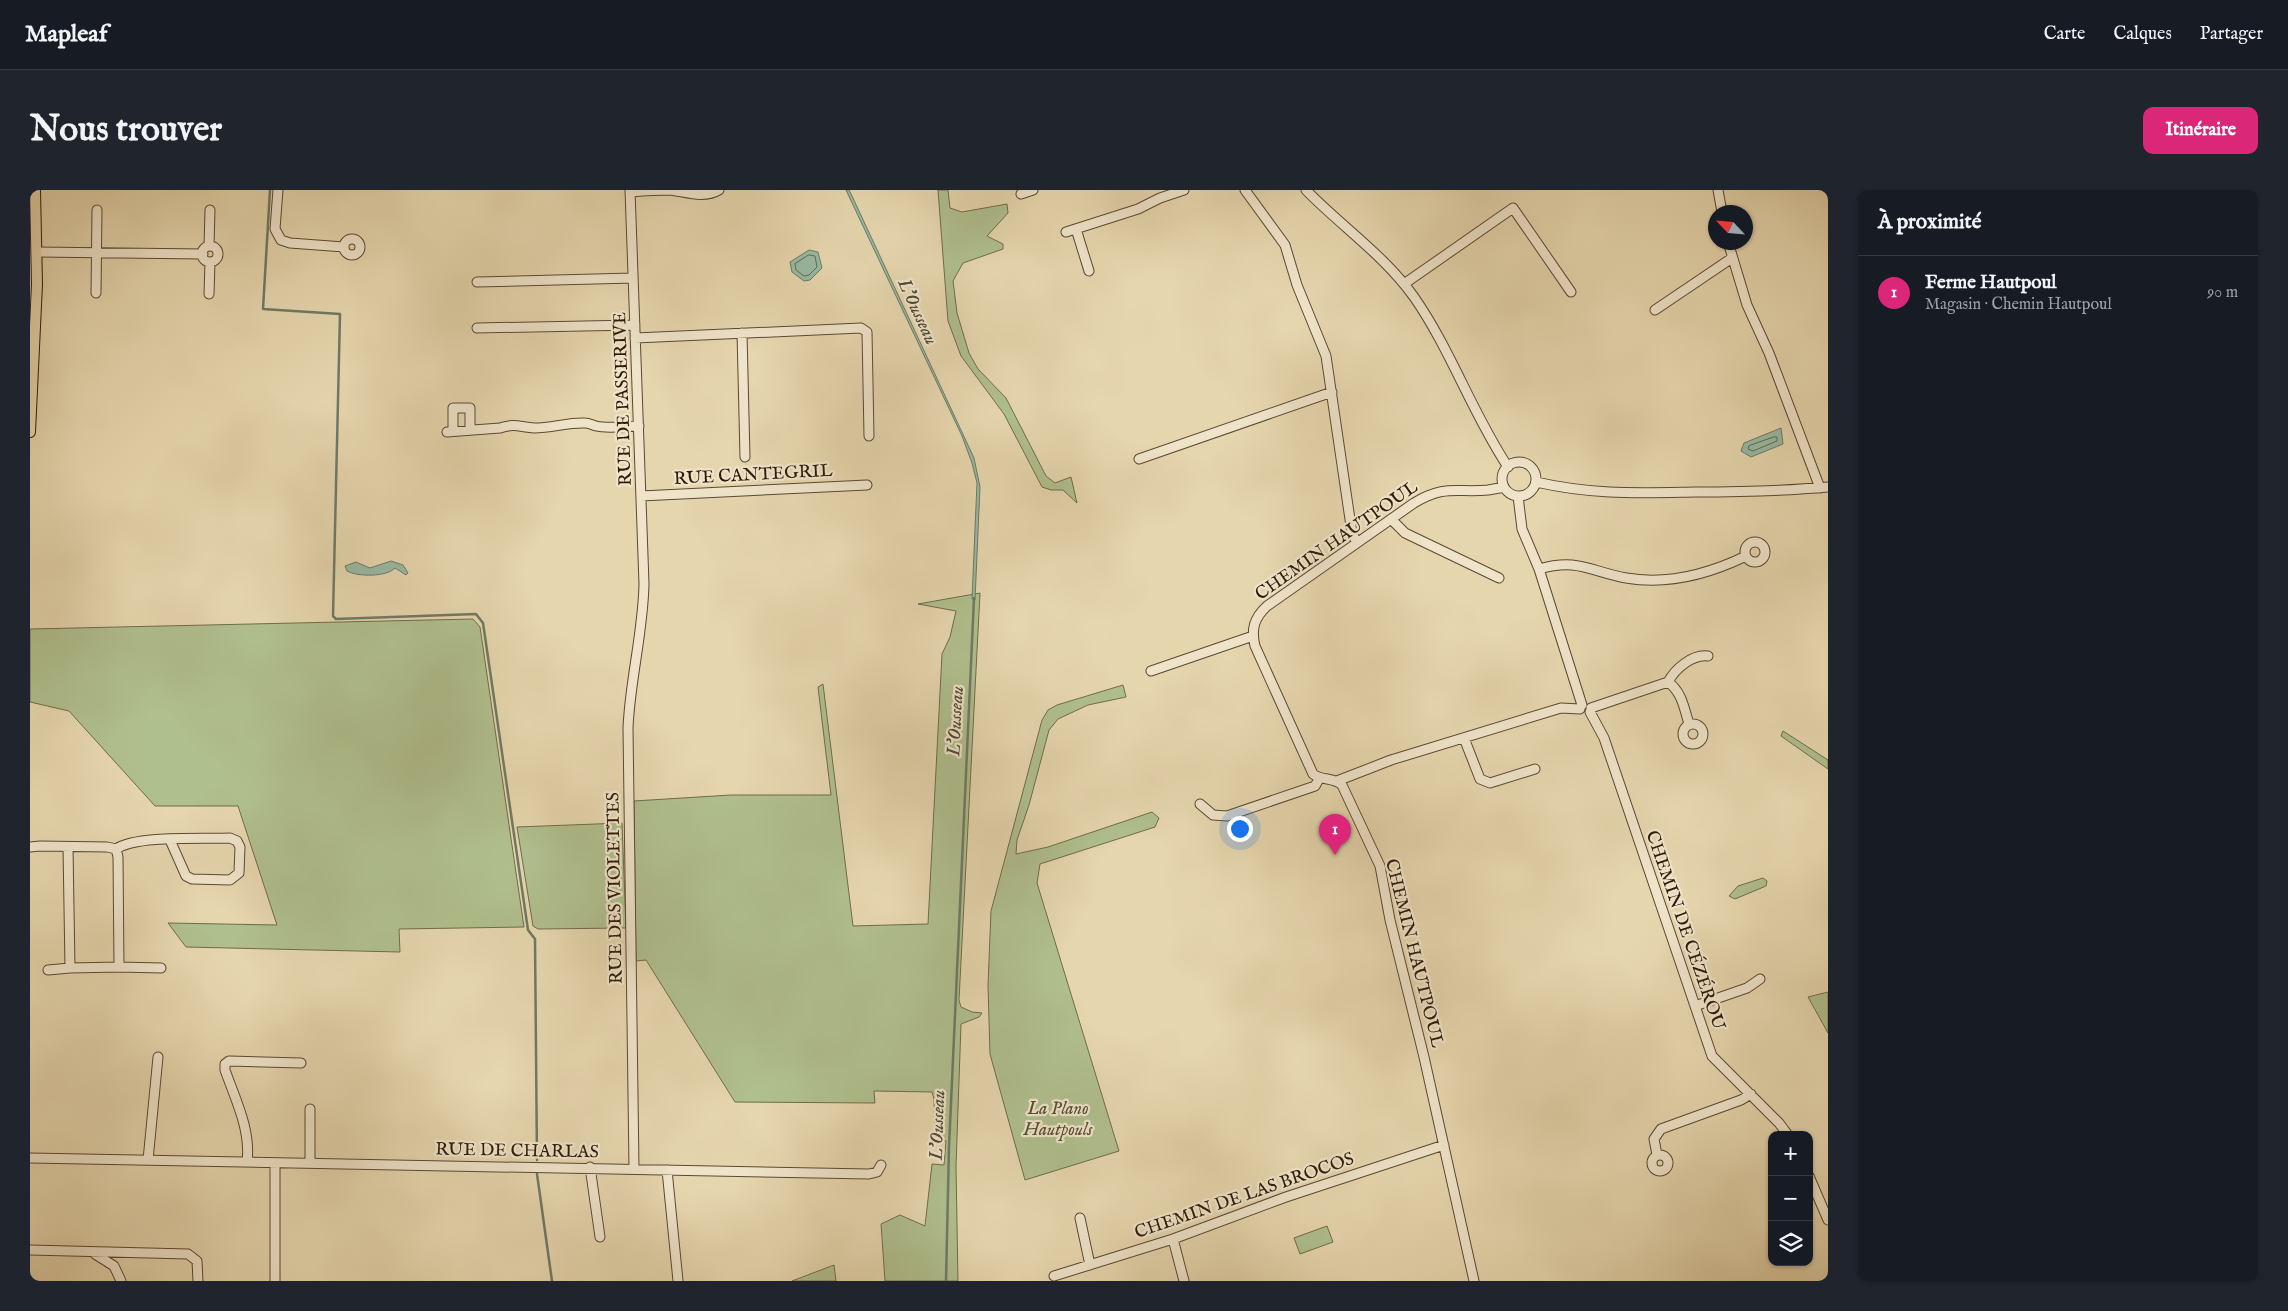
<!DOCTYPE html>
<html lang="fr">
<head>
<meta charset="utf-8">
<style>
  :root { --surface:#171b24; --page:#20242c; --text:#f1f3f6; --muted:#9ea1a6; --line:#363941; --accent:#db2777 }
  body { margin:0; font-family:"IM FELL English",serif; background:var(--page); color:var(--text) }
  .controls { position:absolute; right:15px; bottom:15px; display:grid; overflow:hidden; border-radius:10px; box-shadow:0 1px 4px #0004 }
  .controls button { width:45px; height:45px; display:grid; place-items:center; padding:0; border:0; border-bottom:1px solid var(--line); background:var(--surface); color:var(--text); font:25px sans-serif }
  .compass { position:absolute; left:1678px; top:15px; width:45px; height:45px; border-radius:50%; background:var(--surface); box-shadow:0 1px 4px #0004; rotate:296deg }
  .you { position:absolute; left:1209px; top:638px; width:18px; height:18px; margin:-12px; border:4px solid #fff; border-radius:50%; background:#1a73e8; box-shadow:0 0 0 8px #1a73e833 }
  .badge { display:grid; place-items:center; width:32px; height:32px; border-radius:50%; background:var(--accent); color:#fff; font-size:16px; font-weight:700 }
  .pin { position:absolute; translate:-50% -41px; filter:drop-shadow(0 1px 2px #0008) }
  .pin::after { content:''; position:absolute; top:26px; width:18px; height:15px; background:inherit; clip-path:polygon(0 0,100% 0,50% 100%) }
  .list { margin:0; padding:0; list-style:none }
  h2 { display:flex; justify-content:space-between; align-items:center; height:65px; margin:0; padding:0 20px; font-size:21px }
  h2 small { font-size:16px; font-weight:400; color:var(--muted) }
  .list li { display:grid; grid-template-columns:32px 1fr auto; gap:15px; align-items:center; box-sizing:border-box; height:75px; padding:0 20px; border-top:1px solid var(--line) }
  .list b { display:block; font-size:19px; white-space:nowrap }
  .list p { margin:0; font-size:16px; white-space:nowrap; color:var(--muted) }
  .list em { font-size:16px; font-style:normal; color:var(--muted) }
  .icon { flex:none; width:28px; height:28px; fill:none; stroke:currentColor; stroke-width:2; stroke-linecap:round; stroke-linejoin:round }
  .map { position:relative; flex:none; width:1798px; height:1091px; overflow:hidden; border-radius:10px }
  header { display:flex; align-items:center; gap:30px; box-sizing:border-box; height:70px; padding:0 25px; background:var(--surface); border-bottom:1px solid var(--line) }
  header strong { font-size:24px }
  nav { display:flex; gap:28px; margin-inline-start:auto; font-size:18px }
  .intro { display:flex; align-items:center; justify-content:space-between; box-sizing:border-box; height:120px; padding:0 30px }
  h1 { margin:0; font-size:35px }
  .button { padding:12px 22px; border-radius:10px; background:var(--accent); color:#fff; font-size:18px; font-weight:700 }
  main { display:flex; gap:30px; padding:0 30px }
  aside { flex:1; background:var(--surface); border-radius:10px; box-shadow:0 1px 4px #0004 }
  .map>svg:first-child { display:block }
</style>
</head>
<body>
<header>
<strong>Mapleaf</strong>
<nav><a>Carte</a><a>Calques</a><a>Partager</a></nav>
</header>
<div class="intro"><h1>Nous trouver</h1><a class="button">Itinéraire</a></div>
<main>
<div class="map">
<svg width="1798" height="1091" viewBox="0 0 1798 1091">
  <rect width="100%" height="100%" fill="#e6d6ae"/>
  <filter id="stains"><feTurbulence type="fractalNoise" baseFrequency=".004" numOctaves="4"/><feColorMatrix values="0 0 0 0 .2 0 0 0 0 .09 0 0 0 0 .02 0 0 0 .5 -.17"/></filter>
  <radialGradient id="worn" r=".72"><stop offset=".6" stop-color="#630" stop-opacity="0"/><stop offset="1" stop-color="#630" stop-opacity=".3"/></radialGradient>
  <path fill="#b0bf8e" stroke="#6f6c4b" d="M908,0H918L920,18L932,22L977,14L978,23L957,46L973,54V59L933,73L923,91L927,123L939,163L948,179L976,208L1016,286L1025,293L1041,287L1047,313L1033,300H1021L1012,297L974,224L931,166L918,131Z
    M950,403L929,810L931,817L942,822L952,823L949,827L931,834L926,976L928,1091H855L851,1034L870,1025L895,1036L902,974L914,975L916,951L905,950L904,909L902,902L844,901L845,913L705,912L616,770L606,771L604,611L701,605H801L788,497L793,494L823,736L898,734L912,464L920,447L926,421L888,414Z
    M443,429L450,437L494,737L369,739L370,762L156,757L138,733L247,735L208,616H125L39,521L0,512V439Z
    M1093,495L1096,507L1058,515L1028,529L1019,540L999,615L987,650L986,664L1018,657L1122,622L1129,628L1125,637L1010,674L1007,693L1089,961L995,990L960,864L958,795L961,721L1012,530L1018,520L1027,515Z
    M1753,541L1798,570V579L1751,546Z
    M592,633L596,738L508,739L503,736L487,637Z
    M1733,688L1737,691L1736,696L1705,709L1699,706L1708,696Z
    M1798,802V843L1778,807Z
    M1297,1036L1303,1052L1270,1064L1264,1048Z
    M804,1075L806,1091H762Z"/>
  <path fill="#98baa4" stroke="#6e7a66" d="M816,0H819L822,6L944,268L950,297L945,410L942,409L947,293L942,273L932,246Z
    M779,60L788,62L792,78L780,90L774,91L762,82L760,72Z
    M1751,238L1753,254L1721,267L1711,261L1714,253Z
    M361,371L373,375L378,383L376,385L365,378C357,387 328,387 317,381L315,376L326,372L340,378Z"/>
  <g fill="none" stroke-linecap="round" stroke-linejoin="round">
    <path stroke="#636a56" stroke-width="1" d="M779,65L785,66L787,77L779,85L774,86L766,80L765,74Z
      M1744,247H1747V251L1723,261L1718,259L1719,256Z"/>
    <path stroke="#6e7a66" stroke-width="2.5" d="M240,0L233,119L310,124L303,426L306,429L446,424L453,433L498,740L505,749L507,970
      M507,984L522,1091
      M916,1091L919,957L944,408"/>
    <defs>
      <path id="minor" d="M248,0L245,39L251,50L260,53L314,57
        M600,0L614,394C613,443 600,490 598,538L604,978
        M1215,0L1255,55L1267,95L1296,166L1322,343L1327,353
        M1276,0C1311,36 1354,65 1384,107C1421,160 1442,223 1478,277
        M1688,0L1692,22
        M600,2C613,1 627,0 640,0C656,2 674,9 689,0
        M991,4L1003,0
        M1046,39L1059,81
        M1036,42L1108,19L1130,8L1154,0
        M314 57a8 8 0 1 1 16 0a8 8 0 1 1-16 0Z
        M1698,52L1717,115L1739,163L1790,298
        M179,56L180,20
        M172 64a8 8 0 1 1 16 0a8 8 0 1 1-16 0Z
        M7,62L173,64
        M447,92L603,88
        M1374,94L1483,18L1541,102
        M66,103L67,20
        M179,104L180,72
        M1625,120L1702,68
        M447,138L605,135
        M712,143L715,267
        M605,148L831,138L837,142L839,246
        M423,241V218H440V239
        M417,242L470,238C483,233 491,237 504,238C522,238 539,232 555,233C559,233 562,235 566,236C578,239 596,236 609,236
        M1109,269L1302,202
        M1472 289a17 17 0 1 1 34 0a17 17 0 1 1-34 0Z
        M1506,292C1563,305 1607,303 1665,302C1709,302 1754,301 1798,297
        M611,306L837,295
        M1488,306L1492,339L1509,379L1552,515
        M1361,329L1375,343L1469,388
        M1715 362a10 10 0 1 1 20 0a10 10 0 1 1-20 0Z
        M1509,379C1548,368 1559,381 1596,388C1637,395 1679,384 1716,366
        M1121,481L1223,446
        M1638,492C1652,502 1654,518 1659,534
        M1561,518L1638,492C1645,479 1662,464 1678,466
        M1560,522L1574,548L1682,866L1749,933L1758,945
        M1653 544a10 10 0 1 1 20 0a10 10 0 1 1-20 0Z
        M1434,548L1450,589L1460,593L1505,579
        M1307,591L1361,570L1531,518L1550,519
        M1170,614L1183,625L1197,626L1285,596L1289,589
        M0,657L10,656L77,657L86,659L88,667L89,777L40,778L38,657
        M86,659C106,645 172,649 200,648L207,651L210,657L209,683L200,690L162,689L156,686L140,650
        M89,777L131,778
        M18,780L40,778
        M1665,816L1717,798L1730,789
        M280,919V973
        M1622 973a8 8 0 1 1 16 0a8 8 0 1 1-16 0Z
        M1627,965L1624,949L1631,939L1711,910L1721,904
        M0,968L839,984L847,982L851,975
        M118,970L128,867
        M217,972C221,940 206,911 195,880V874L199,871L271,873
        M560,977L570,1047
        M637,980L648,1091
        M1779,986L1798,1030
        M1050,1028L1060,1075
        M1143,1049L1154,1091
        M0,1060L158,1064L167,1071L168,1091
        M65,1064L84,1076L91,1091
        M1024,1086L1143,1049L1256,1007L1414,955
        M245,1091V973
        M1444,1091L1394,867L1360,730L1350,676L1312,595C1304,587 1292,591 1283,584L1225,456C1221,439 1224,428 1237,416L1384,313C1416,294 1426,303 1458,300C1464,299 1469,298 1474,297"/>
      <path id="major" d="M0,242L7,94L5,0"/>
    </defs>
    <use href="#minor" stroke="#5c4832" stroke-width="11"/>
    <use href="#major" stroke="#2e1908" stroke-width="12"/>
    <use href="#minor" stroke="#efe4ca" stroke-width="9"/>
    <use href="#major" stroke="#e6d6ae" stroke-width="10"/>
  </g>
  <g text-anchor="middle" stroke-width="4.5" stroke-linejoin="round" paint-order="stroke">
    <g font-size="18" fill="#2e1908" stroke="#efe4ca">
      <text transform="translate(592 209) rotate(-92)" y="6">RUE DE PASSERIVE</text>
      <text transform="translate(723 284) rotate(-3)" y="6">RUE CANTEGRIL</text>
      <text transform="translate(1306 350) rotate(-35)" y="6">CHEMIN HAUTPOUL</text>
      <text transform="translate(584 698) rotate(-91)" y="6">RUE DES VIOLETTES</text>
      <text transform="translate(1656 740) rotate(71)" y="6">CHEMIN DE CÉZÉROU</text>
      <text transform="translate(1385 763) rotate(76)" y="6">CHEMIN HAUTPOUL</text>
      <text transform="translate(487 960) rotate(1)" y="6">RUE DE CHARLAS</text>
      <text transform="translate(1214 1005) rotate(-19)" y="6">CHEMIN DE LAS BROCOS</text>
    </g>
    <g font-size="18" font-style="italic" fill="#554b30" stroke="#efe4ca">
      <text x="1028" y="924">La Plano<tspan x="1028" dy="21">Hautpouls</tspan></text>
    </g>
    <g font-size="19" font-style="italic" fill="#4e4937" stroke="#efe4ca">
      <text transform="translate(889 121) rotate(65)" y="7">L'Ousseau</text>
      <text transform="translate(924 531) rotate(-87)" y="7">L'Ousseau</text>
      <text transform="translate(906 935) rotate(-88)" y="7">L'Ousseau</text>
    </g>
  </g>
  <rect width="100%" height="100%" filter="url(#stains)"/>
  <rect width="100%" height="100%" fill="url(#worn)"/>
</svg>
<div class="controls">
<button>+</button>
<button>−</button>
<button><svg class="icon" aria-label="layers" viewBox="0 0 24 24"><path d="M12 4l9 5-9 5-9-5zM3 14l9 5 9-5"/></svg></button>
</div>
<svg class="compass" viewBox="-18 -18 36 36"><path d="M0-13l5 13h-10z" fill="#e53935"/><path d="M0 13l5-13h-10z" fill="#9ea1a6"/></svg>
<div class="you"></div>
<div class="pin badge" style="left:1305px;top:665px">1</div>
</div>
<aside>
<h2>À proximité<small></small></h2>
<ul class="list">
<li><span class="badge">1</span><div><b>Ferme Hautpoul</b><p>Magasin · Chemin Hautpoul</p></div><em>90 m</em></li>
</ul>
</aside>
</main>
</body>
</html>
